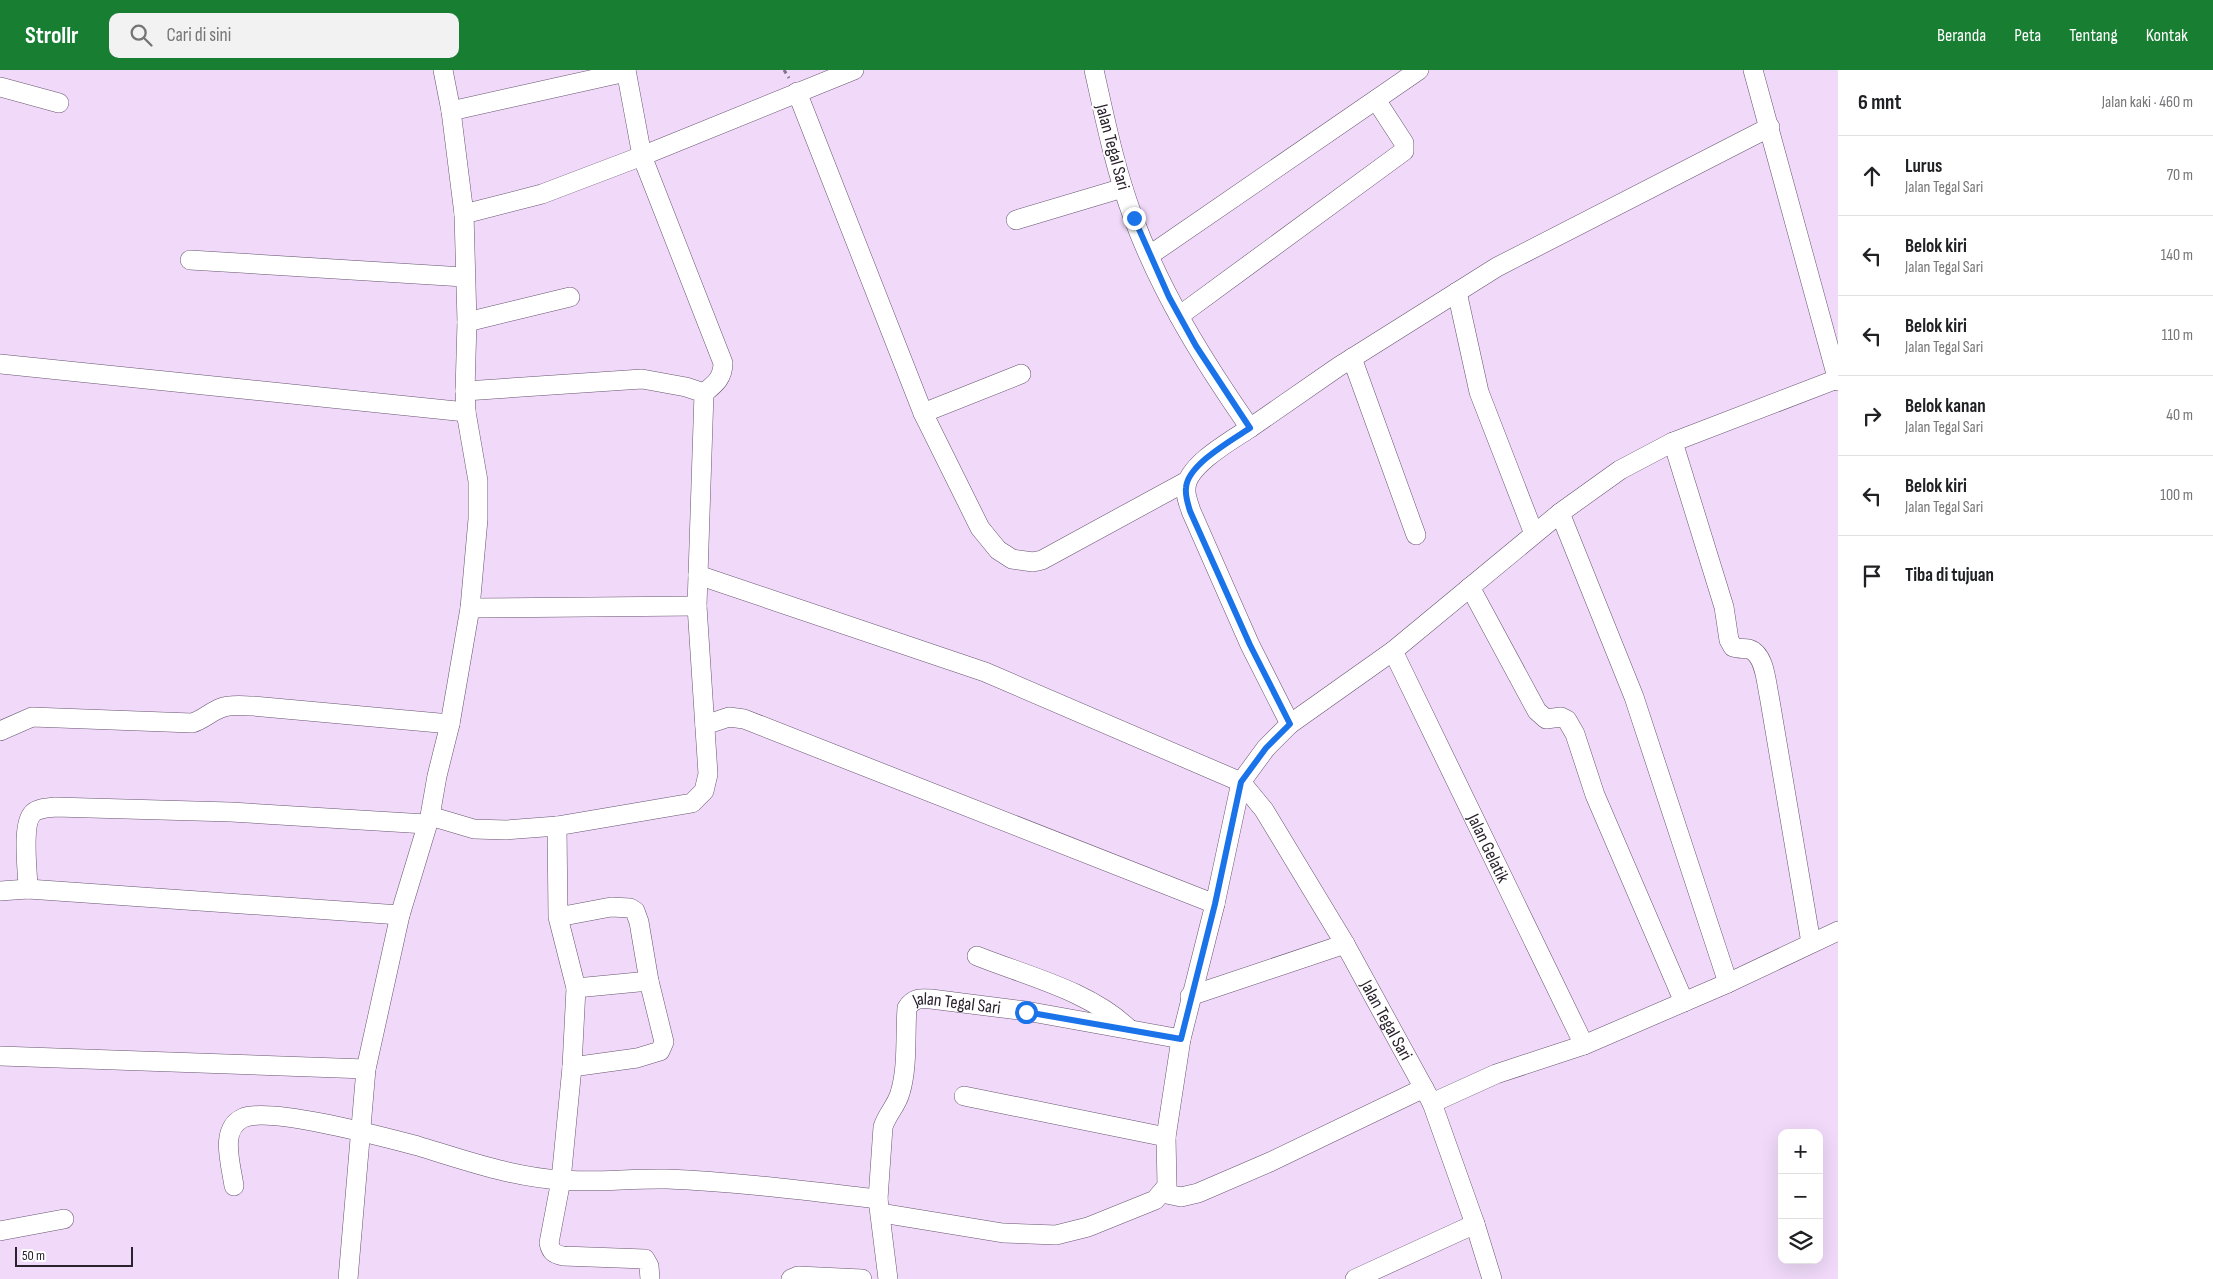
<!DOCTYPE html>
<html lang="id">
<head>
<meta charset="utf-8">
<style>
  :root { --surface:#fff; --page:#f2f2f2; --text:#202124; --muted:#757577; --line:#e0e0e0; --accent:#187e32 }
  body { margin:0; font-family:"Sofia Sans Condensed",sans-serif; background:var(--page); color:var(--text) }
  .controls { position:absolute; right:15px; bottom:15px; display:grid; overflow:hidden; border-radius:10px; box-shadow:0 5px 20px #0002 }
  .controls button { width:45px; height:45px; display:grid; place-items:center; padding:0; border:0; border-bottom:1px solid var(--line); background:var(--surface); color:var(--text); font:25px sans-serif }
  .scale { position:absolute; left:15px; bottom:12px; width:118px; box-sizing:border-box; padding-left:5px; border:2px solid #2a222d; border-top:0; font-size:14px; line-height:18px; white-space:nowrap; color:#2a222d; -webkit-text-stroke:4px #fff; paint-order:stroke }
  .stop { position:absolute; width:15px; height:15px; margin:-11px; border:4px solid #1a73e8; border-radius:50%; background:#fff }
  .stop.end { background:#1a73e8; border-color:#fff; box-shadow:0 1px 5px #0008 }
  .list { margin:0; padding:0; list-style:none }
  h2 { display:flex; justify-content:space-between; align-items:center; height:65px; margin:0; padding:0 20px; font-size:21px }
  h2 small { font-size:16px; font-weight:400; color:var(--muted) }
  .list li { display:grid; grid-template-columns:32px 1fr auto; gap:15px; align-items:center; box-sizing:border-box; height:80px; padding:0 20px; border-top:1px solid var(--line) }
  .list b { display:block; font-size:19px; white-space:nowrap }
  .list p { margin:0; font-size:16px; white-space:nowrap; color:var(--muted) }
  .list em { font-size:16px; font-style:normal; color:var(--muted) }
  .icon { flex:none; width:28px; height:28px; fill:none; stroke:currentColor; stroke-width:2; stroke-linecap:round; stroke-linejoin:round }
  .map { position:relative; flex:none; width:1838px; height:1209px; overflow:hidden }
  header { display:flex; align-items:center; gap:30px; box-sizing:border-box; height:70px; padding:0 25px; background:var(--accent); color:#fff }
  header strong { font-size:24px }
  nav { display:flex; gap:28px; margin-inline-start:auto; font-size:18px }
  .search { width:350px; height:45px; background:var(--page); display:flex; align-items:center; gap:12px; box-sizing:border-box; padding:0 18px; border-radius:10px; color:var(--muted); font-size:19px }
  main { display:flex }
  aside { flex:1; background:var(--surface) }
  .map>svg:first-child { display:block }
</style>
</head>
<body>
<header>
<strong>Strollr</strong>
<div class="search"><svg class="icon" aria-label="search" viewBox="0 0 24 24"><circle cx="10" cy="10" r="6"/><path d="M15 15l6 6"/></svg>Cari di sini</div>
<nav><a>Beranda</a><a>Peta</a><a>Tentang</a><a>Kontak</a></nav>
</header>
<main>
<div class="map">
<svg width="1838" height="1209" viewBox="0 0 1838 1209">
  <rect width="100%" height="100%" fill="#f0d9f9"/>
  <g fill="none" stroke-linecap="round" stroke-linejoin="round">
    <defs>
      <g id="minor">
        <path d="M626,0L642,86L723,293C723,308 715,314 704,323"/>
        <path d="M1753,0L1838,311"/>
        <path d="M0,17L59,33"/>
        <path d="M797,22L923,343L980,458L998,480L1012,489L1033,492L1042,490L1187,411"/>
        <path d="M451,41L626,2"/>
        <path d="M464,144L542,124L642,86L854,0"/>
        <path d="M1016,150L1123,118"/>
        <path d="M1150,185L1419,0"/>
        <path d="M190,190L464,207"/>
        <path d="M1457,222L1479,322L1534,464"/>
        <path d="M1179,246L1404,81V73L1376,30"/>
        <path d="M467,252L570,227"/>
        <path d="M1352,288L1416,465"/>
        <path d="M0,294L466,342"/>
        <path d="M923,343L1021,304"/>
        <path d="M1250,358L1338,297L1497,197L1770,57"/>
        <path d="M1673,372L1724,537L1729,570L1733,577C1738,579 1743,578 1749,579C1765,584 1766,612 1769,625L1811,873"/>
        <path d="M1560,443L1634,627L1728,913"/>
        <path id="s1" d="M698,505L985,602L1241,712L1264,740L1345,874L1432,1033L1475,1154L1492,1209"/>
        <path d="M1470,517L1537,641L1546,649L1561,647L1567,650L1575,664L1595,725L1684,932"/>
        <path d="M470,538L697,536"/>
        <path id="s2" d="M1393,581L1584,975"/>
        <path d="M1290,654L1393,581L1560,443L1620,400L1673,372L1837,309"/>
        <path d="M705,655L729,647L744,649L1215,834"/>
        <path d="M0,661L32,647L192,653C203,650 210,642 221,638C230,634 243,636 253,636L450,654"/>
        <path d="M430,746L474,759L506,760L557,756L692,733L704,721L708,704L697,536L704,323L686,317L642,309L465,321"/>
        <path d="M557,756L558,847L576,918L572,997L637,988L660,981L664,972L649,911L639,852L635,841L630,838L611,837L558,847"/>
        <path d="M28,819C28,803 21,754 33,743C38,738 47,738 55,737L231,742L426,754"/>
        <path d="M0,821L28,819L400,845"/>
        <path d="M977,886C1027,906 1090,921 1129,959"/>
        <path d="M576,918L649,911"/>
        <path d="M1190,926L1345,874"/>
        <path d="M0,986L366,999"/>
        <path d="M572,997L561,1110L549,1173C551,1182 554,1184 563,1186L645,1189L649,1196L650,1209"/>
        <path d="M964,1026L1166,1067"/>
        <path d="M1432,1033L1496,1004L1584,975L1728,913L1838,861"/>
        <path d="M234,1116C231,1094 219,1059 243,1048C269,1036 387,1068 418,1076C464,1090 512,1107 561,1110C596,1113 632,1108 667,1109C738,1112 808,1121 878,1129"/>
        <path d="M1162,1123L1181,1127L1198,1123L1270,1092L1424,1018"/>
        <path d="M881,1143L1003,1163L1056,1165L1088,1157L1155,1130L1167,1116L1166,1067L1181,969"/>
        <path d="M0,1161L64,1149"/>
        <path d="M348,1209L366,999L400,845L430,746L437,706L450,654L470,538L478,449V411L466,342L465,321L467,252L464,144L451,41L443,0"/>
        <path d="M791,1209L798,1206L862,1209"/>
        <path id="s3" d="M888,1209L878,1129L883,1057C887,1044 897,1035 900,1023C908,998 905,964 907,938C913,928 921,928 931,929L1026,941L1181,969L1215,834L1241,712L1266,678L1290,654L1250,575L1191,441C1189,434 1185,426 1186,418C1187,395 1232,370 1250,358C1204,292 1161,223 1133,147C1115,99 1105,49 1094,0"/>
        <path d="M1355,1209L1475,1154"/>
      </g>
    </defs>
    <use href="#minor" stroke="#67546f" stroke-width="20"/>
    <path stroke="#84768a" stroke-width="3" stroke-dasharray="4 4" stroke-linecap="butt" d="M784,0L789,8"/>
    <use href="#minor" stroke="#fff" stroke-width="19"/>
  </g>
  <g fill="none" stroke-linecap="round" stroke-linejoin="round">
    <path stroke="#1a73e8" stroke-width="6" d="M1026,942L1181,969L1215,834L1241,712L1266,678L1290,654L1250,575L1190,441C1188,434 1185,426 1186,418C1187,395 1232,370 1250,358L1196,276L1169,227L1134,148"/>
  </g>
  <g text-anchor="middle" stroke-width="4" stroke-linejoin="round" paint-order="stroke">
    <g font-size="18" fill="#2a222d" stroke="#fff">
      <text transform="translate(1113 77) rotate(75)" y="6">Jalan Tegal Sari</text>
      <text dy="6" stroke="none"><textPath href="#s2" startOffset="219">Jalan Gelatik</textPath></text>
      <text dy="6" stroke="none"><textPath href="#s3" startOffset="330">Jalan Tegal Sari</textPath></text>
      <text dy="6" stroke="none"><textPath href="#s1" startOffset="861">Jalan Tegal Sari</textPath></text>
    </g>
  </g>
</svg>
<div class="controls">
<button>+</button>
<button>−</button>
<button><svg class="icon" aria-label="layers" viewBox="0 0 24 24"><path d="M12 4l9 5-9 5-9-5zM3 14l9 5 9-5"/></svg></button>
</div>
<div class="scale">50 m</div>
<div class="stop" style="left:1026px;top:942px"></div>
<div class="stop end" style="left:1134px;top:148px"></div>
</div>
<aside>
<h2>6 mnt<small>Jalan kaki · 460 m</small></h2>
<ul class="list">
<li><svg class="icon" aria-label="ahead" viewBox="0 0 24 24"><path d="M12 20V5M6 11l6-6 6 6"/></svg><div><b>Lurus</b><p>Jalan Tegal Sari</p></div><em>70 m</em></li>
<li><svg class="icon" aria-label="left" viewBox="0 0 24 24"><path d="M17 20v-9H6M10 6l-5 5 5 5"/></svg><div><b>Belok kiri</b><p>Jalan Tegal Sari</p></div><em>140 m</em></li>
<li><svg class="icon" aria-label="left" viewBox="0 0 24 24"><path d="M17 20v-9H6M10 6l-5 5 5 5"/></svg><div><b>Belok kiri</b><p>Jalan Tegal Sari</p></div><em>110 m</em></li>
<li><svg class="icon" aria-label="right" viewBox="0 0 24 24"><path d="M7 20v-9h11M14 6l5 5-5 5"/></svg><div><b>Belok kanan</b><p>Jalan Tegal Sari</p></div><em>40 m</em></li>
<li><svg class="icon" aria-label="left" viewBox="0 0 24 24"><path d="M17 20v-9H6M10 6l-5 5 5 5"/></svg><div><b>Belok kiri</b><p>Jalan Tegal Sari</p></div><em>100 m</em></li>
<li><svg class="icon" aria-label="arrive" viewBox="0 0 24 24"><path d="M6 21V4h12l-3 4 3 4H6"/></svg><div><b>Tiba di tujuan</b></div></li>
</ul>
</aside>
</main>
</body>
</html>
